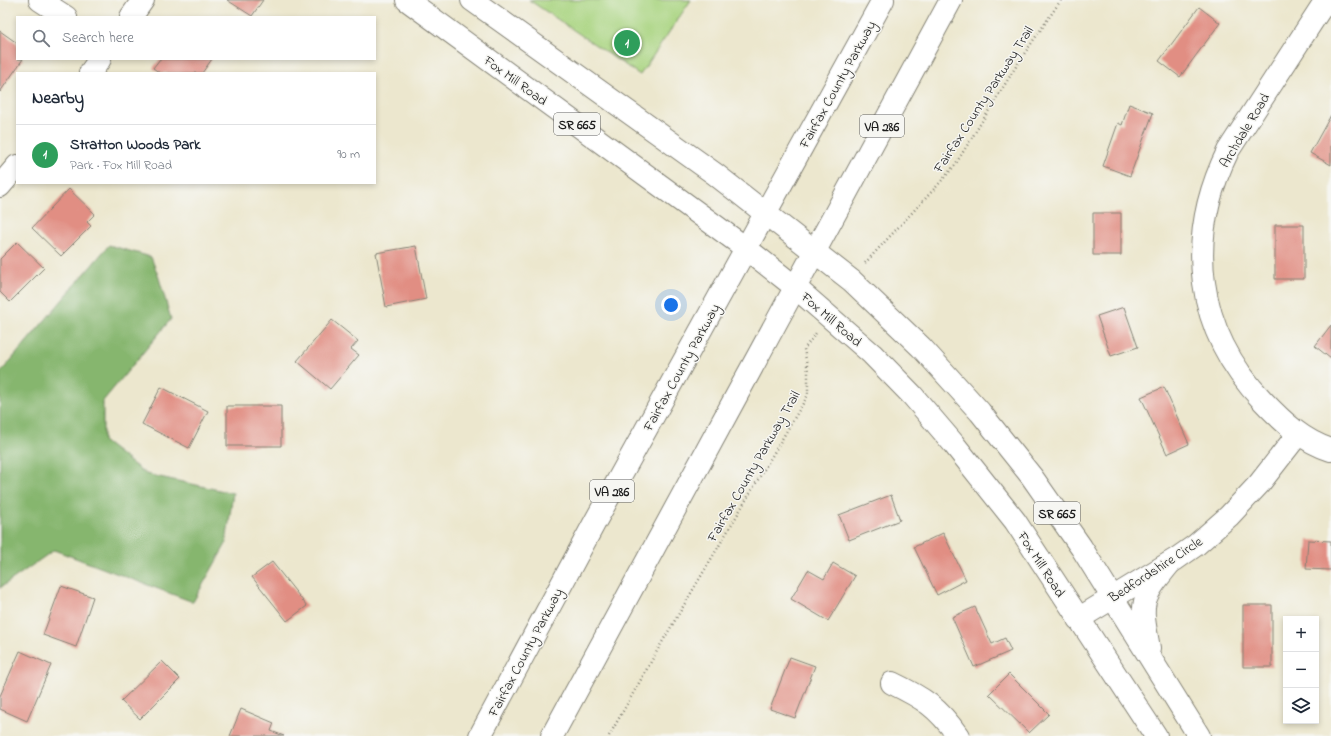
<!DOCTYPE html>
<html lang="en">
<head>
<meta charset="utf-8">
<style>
  :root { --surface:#fff; --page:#f6f6f7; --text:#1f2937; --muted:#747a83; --line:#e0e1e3; --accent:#111827 }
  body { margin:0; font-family:"Indie Flower",sans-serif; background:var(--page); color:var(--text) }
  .controls { position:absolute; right:12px; bottom:12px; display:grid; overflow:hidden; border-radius:0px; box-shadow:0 2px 6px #0003 }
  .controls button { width:36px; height:36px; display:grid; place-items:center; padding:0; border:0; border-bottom:1px solid var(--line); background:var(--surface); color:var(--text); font:20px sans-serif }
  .you { position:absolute; left:671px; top:305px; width:14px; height:14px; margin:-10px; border:3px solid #fff; border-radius:50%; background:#1a73e8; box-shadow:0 0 0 6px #1a73e833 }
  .badge { display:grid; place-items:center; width:26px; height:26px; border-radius:50%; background:var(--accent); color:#fff; font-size:13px; font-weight:700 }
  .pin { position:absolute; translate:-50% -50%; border:2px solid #fff; box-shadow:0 1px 4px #0006 }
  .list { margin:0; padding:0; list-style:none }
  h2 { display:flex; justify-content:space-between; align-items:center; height:52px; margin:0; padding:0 16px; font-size:17px }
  h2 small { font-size:13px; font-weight:400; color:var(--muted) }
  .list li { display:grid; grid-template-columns:26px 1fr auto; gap:12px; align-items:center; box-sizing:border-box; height:60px; padding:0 16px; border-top:1px solid var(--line) }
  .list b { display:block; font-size:15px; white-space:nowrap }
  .list p { margin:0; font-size:13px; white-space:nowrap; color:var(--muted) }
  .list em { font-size:13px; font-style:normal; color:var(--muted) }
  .icon { flex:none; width:22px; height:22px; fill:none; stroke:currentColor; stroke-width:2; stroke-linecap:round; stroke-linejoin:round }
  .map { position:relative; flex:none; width:1331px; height:736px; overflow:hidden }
  .search { position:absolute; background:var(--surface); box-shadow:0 2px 6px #0003; left:16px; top:16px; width:360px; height:44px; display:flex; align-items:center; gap:10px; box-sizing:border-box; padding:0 14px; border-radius:0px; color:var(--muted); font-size:15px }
  .panel { position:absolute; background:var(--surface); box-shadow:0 2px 6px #0003; left:16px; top:72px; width:360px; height:112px; border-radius:0px }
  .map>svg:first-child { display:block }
</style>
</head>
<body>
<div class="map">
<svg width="1331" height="736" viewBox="0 0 1331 736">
  <rect width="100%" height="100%" fill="#f6f6f2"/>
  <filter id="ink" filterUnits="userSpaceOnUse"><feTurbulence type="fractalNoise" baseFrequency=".025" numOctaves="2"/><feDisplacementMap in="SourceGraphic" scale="8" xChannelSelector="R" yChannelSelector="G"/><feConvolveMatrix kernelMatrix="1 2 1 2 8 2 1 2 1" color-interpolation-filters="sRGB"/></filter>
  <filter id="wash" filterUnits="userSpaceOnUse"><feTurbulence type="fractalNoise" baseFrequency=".012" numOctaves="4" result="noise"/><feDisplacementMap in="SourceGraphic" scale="16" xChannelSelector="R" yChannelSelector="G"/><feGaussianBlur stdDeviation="0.9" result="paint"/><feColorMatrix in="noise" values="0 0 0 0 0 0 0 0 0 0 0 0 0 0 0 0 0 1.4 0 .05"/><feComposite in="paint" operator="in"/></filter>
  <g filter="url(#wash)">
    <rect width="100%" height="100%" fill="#ece7ce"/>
    <path fill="#a9d480" stroke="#62784e" d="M529,0H691L640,75Z"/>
    <path fill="#86b66e" stroke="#516945" d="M109,245L151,257L159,278L171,319L103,401V441L146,474L233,493L226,544L193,602L54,550L0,588V373Z"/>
    <g id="blocks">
      <path fill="#e18e83" d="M227,0H263L252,16Z
        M1199,7L1220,23L1180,77L1159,61Z
        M0,31L17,43V59H23L0,92Z
        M160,59H212L202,73H160L153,68Z
        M1129,104L1153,113L1130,176L1103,166L1118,123L1122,125Z
        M1331,115V165L1310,153Z
        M69,189L95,214L87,222L91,226L61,256L32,228Z
        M1093,213H1121V255H1093Z
        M1275,225H1304V279H1275Z
        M17,242L44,268L10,302L0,292V259Z
        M416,246L426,299L386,307L376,253Z
        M1124,307L1138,347L1111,356L1097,316Z
        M332,320L358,341L351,349L359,355L330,389L297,361Z
        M1331,325V359L1315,346Z
        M161,387L208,411L189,448L142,424Z
        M1164,387L1189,444L1167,454L1141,397Z
        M227,406H281V446H227Z
        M891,495L900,520L849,540L839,515Z
        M943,533L966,580L937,595L914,547Z
        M1308,540L1331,541V570L1306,569Z
        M272,562L307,606L287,621L252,577Z
        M833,563L855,576L828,621L791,599L808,570L824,579Z
        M61,586L93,597L76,647L43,635Z
        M1243,605H1272V667H1243Z
        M975,607L992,644L1005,638L1011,651L974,667L952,617Z
        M20,651L51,665L27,721L0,709V696Z
        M790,657L815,666L795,718L770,709Z
        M162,661L180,679L140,719L121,701Z
        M1009,674L1049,714L1029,733L989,694Z
        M241,709L274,723L271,731L284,736H230Z"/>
    </g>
  </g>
  <g filter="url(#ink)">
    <use href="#blocks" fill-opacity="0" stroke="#848275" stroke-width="1"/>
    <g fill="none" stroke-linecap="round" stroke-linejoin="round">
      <defs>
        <path id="minor" d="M40,0L66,17
          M1326,0L1228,151C1185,238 1195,330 1263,401C1283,422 1303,441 1331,450
          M131,17L143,0
          M90,73L100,59
          M0,186L17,166
          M1078,619L1176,559L1196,545L1229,516L1259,484L1298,434
          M892,683C923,698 938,707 958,736"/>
        <path id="major" d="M407,0L747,249L795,287L872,354L912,395L953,443L1015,521L1156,736
          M472,0L715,174L852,281L921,347L980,412L1032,477L1081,547L1199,736
          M1149,648C1140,601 1140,600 1170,563"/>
        <path id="highway" d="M480,736L596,520L883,0
          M552,736L951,0"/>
      </defs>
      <use href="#minor" stroke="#848275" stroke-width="24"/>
      <use href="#major" stroke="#848275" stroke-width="24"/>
      <use href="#highway" stroke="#848275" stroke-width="24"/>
      <path stroke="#848275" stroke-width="2.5" stroke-dasharray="1 3" stroke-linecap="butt" d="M865,263L937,186L955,165L1020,60L1061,0
        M609,736L661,644L808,395V371L804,349L816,333"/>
      <use href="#minor" stroke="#fff" stroke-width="22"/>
      <use href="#major" stroke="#fff" stroke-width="22"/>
      <use href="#highway" stroke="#fff" stroke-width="22"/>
    </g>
  </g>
  <g text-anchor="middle" stroke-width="3" stroke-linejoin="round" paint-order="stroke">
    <g fill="#f6f6f2" stroke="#5d5d5c" stroke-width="1">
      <rect x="554" y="113" width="46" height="22" rx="3"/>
      <rect x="860" y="115" width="44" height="22" rx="3"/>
      <rect x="590" y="480" width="44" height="22" rx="3"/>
      <rect x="1034" y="502" width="46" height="22" rx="3"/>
    </g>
    <g font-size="13" font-weight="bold" fill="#1c1c1c">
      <text x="577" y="129">SR 665</text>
      <text x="882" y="131">VA 286</text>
      <text x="612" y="496">VA 286</text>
      <text x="1057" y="518">SR 665</text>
    </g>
    <g font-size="14" fill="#1c1c1c" stroke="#f6f6f2">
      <text transform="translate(516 80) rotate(36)" y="5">Fox Mill Road</text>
      <text transform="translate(837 84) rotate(-61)" y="5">Fairfax County Parkway</text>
      <text transform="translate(983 99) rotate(-57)" y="5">Fairfax County Parkway Trail</text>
      <text transform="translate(1244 130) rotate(-59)" y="5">Archdale Road</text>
      <text transform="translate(832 319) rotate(41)" y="5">Fox Mill Road</text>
      <text transform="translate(681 367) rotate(-61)" y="5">Fairfax County Parkway</text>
      <text transform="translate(753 466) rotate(-60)" y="5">Fairfax County Parkway Trail</text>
      <text transform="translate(1042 564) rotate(57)" y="5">Fox Mill Road</text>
      <text transform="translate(1155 569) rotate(-33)" y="5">Bedfordshire Circle</text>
      <text transform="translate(525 652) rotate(-62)" y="5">Fairfax County Parkway</text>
    </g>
  </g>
</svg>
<div class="controls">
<button>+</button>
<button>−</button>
<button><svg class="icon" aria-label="layers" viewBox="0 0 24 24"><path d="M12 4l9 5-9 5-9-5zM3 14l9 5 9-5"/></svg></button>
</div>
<div class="you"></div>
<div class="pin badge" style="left:627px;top:43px;background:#2e9e5b">1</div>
<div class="search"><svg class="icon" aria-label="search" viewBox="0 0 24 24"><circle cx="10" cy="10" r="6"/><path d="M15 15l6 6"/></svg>Search here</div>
<section class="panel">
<h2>Nearby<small></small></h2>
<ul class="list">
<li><span class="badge" style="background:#2e9e5b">1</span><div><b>Stratton Woods Park</b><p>Park · Fox Mill Road</p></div><em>90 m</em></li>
</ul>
</section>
</div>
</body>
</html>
